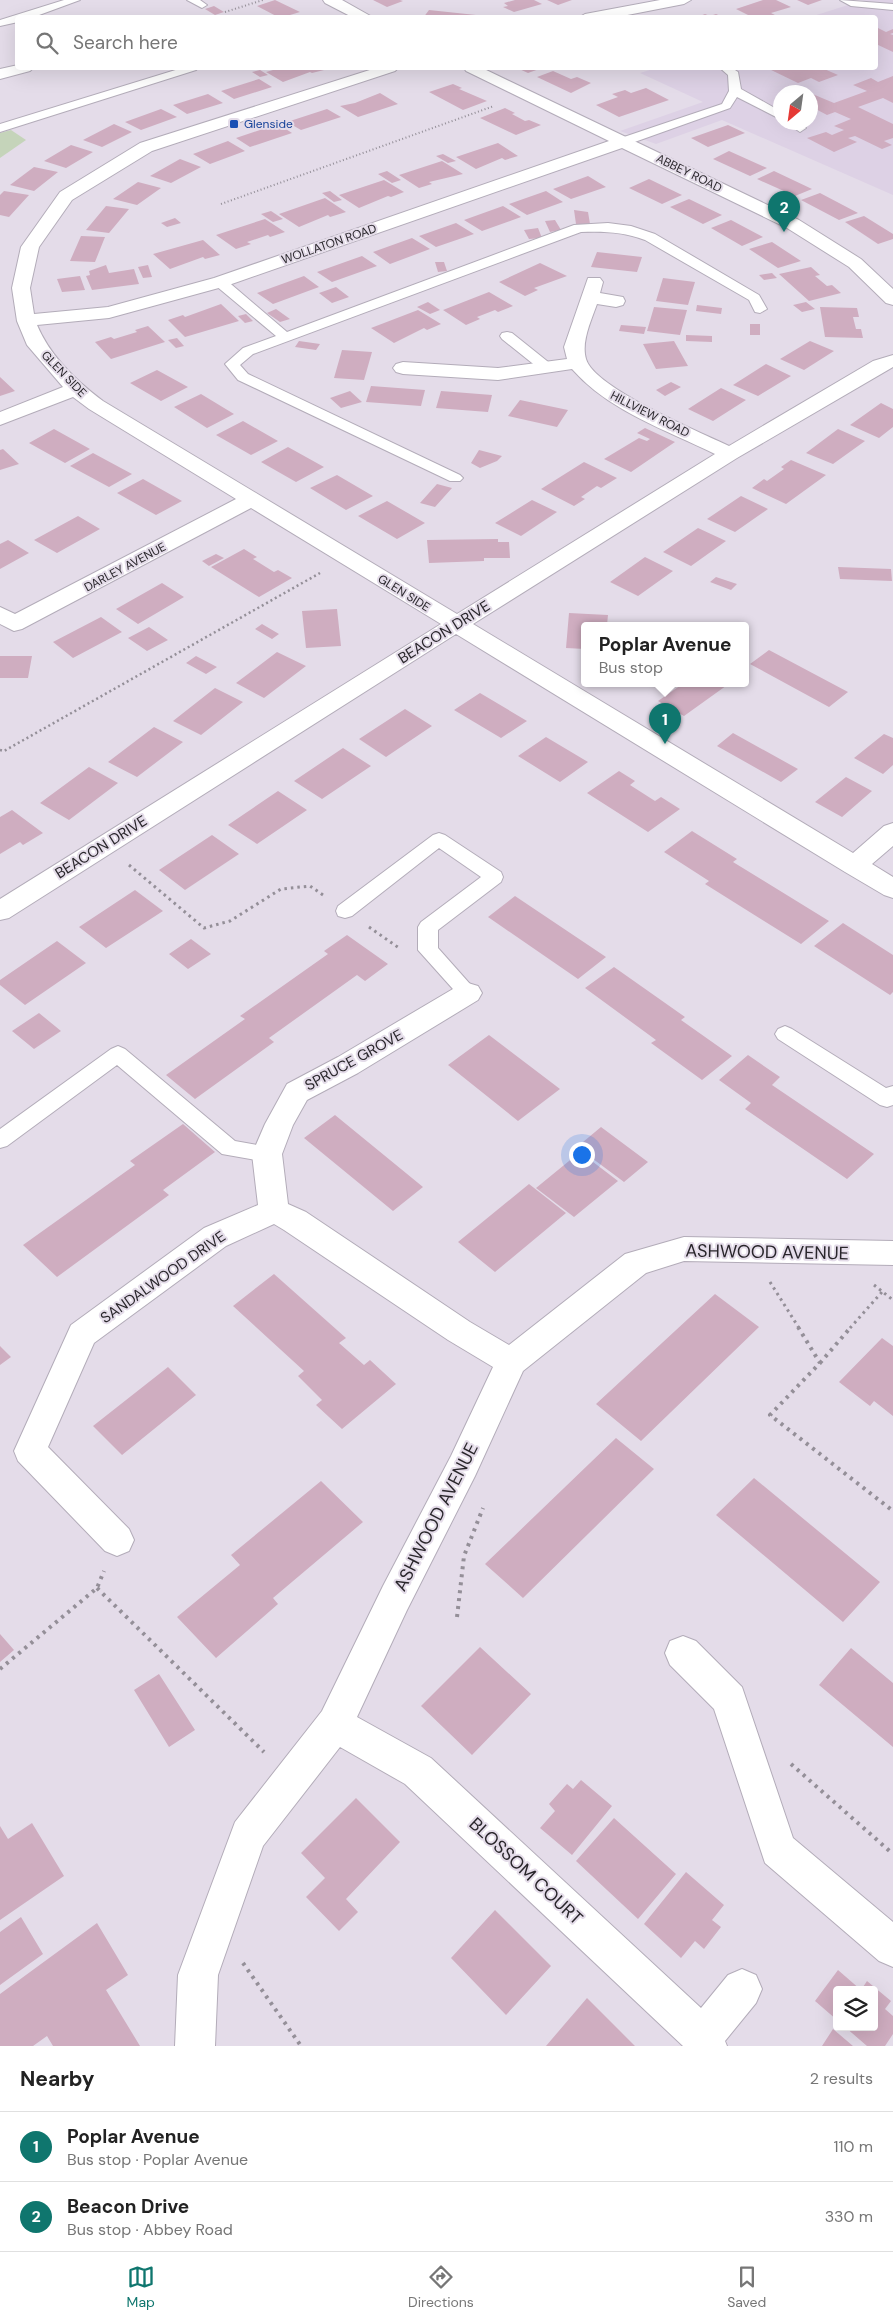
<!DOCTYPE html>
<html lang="en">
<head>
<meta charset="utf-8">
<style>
  :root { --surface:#fff; --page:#f2f2f2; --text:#222; --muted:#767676; --line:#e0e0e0; --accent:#0f766e }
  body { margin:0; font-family:"DM Sans",sans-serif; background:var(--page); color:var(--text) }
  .controls { position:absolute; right:15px; bottom:15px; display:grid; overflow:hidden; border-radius:5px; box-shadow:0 5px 20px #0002 }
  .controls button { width:45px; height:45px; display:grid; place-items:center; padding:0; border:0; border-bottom:1px solid var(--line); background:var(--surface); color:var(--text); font:25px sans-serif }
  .compass { position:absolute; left:773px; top:85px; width:45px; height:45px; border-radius:50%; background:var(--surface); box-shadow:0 5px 20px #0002; rotate:209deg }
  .you { position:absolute; left:581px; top:1154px; width:18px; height:18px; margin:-12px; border:4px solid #fff; border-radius:50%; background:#1a73e8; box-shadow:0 0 0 8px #1a73e833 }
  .badge { display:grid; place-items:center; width:32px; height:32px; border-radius:50%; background:var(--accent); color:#fff; font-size:16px; font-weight:700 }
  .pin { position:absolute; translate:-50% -41px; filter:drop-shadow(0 1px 2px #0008) }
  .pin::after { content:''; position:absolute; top:26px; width:18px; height:15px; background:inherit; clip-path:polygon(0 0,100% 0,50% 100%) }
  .popup { position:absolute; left:581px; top:622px; width:168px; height:65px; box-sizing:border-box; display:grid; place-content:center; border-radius:5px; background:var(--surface); filter:drop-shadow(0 1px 4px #0005); font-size:16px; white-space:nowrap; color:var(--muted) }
  .popup b { font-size:19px; color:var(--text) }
  .popup::after { content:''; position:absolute; left:50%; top:100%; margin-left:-10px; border:10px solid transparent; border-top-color:var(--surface) }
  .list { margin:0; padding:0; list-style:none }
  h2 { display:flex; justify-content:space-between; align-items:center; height:65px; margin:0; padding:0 20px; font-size:21px }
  h2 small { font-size:16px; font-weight:400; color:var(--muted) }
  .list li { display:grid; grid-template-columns:32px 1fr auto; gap:15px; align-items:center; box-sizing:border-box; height:70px; padding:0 20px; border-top:1px solid var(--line) }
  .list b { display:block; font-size:19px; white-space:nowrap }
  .list p { margin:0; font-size:16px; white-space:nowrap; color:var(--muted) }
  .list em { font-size:16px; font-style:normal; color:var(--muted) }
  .icon { flex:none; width:28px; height:28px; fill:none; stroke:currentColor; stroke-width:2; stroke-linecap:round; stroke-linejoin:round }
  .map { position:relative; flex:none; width:893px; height:2046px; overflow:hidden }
  .search { position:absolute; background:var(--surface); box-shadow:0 5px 20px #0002; left:15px; right:15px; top:15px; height:55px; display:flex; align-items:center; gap:12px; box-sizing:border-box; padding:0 18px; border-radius:5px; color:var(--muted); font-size:19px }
  .sheet { height:205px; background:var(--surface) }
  nav { display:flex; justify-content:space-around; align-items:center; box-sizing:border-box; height:70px; border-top:1px solid var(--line); background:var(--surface); font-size:14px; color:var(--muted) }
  nav a { display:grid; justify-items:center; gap:2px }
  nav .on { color:var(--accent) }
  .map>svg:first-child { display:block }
</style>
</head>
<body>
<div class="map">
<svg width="893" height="2046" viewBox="0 0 893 2046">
  <rect width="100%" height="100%" fill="#e4dce9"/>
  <path fill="#ddd1e5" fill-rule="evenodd" d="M864,0H893V195L722,120L656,144L620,131L703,102L640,73L656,68H876V18L810,17ZM780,92H810V122H780Z"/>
  <path fill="#c5d4ba" d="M11,130L26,140L0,158V133Z"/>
  <path fill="#cfadc0" d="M275,0L300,12L280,18L257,6Z
    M373,0H400L403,1L387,7Z
    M515,0H534L542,4L514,12L503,7L508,6L504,3Z
    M547,0H572L558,5Z
    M763,0H776L791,7L771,13L777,16L772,18H754L736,9Z
    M797,0H822L808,5Z
    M214,6L224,12L215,15L205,9Z
    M429,10L476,15L474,18H423Z
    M705,14L710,16L716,14L725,18H695Z
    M876,27L886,32L893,29V33L890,34L893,35V52L876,44Z
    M280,68H320L324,70L312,73L310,72L283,82L266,72Z
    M517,68H542L528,73Z
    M767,68H822L838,75L819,82L811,78L798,83Z
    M260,70L268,75L260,77L252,72Z
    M553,71L571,79L577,77L591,83L571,93L537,77Z
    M893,76V103L883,98L858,107L893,124V138L884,141L892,145L882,149L855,136L848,138L857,142L834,152L807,138L826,132L832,135L844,130L834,126L851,119L835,112L827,115L810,106V93L834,103L867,91L853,85L871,78L878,82Z
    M259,79L272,87L234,99L221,91Z
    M453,84L462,88L459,89L487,101L463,110L429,92Z
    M646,88L669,100L619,117L596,105L618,97L612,94L625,90L631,93Z
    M380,93L398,104L358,117L340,106L355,103Z
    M208,94L223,103L187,114L173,105Z
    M505,108L515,113L512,114L525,121L529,120L541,125L516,135L480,118Z
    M161,109L177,117L141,130L125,122Z
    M327,109L341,117L301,130L287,122Z
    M114,124L132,132L102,147L83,140Z
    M278,124L292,133L250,147L236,138Z
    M728,125L745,133L708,147L691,138Z
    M228,141L245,151L210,164L193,154Z
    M498,143L518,156L505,160L502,158L476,169L456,157Z
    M71,145L93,152L66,168L44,161Z
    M729,151L767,168L750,176L713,159Z
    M443,154L456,161L448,163L436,156Z
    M180,159L201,167L171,183L150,176Z
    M442,161L463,174L429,182L432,184L419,188L399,175Z
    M34,167L58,172L34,191L10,185Z
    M387,171L401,180L392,183L378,174Z
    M774,171L812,189L795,196L757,179Z
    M588,176L606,187L571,199L553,189Z
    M649,179L682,195L662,204L629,188Z
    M384,180L404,192L391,197L388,196L359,208L339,195Z
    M138,182L161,188L137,205L113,199Z
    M4,191L29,195L9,217L0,215V195Z
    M330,191L342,200L334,202L322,193Z
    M546,191L563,202L527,215L509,204Z
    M820,193L858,213L839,220L801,200Z
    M325,198L346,212L330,217L328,215L299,227L279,214Z
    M689,199L722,215L703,224L670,207Z
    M106,206L129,209L109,233L86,230Z
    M503,206L521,217L482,231L464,220Z
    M574,210L588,212L590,224H576Z
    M271,211L283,219L273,222L261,214Z
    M864,216L893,234V239L878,244L845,222Z
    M175,218L181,223L167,227L161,223Z
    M265,219L285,232L270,237L268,235L247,242L251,244L236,249L216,235Z
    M555,220L561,230L550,232L545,221Z
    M731,220L763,237L742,246L711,228Z
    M456,223L474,234L436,247L419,236Z
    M538,228L542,238L529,239L524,230Z
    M81,236L105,237L95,262L70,261Z
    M412,238L430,249L390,264L373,252Z
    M203,240L220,255L205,259L203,257L170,269L153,254Z
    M772,242L801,261L778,268L749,249Z
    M597,252L642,257L637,272L591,267Z
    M362,256L377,266L332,282L317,272Z
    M435,262H444L447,271L438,272Z
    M540,263L567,276L534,288L538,290L525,296L499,282Z
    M106,265L109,273L134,269L139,284L92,290L86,276L90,275L89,271Z
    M148,265L152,277L143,278L138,267Z
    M811,267L820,275L815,276L827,286L832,285L841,293L809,301L779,274Z
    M772,273L777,278L764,280L759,275Z
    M80,276L85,290L62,292L57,279Z
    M304,276L319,287L273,304L257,293Z
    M663,278L695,282L688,305L656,301Z
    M336,287L349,297L332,303L319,293Z
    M489,292L513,306L498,312L495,310L477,317L480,319L466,325L443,310Z
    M428,302L440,310L430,314L417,307Z
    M806,302L815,309L802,312L793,305Z
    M221,304L239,321L185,337L168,320L183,315L185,317Z
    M697,305L722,308L721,314L696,311Z
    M654,307L687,310L680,335L647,331Z
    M820,307L857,308L859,317H853L856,329H861L863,338L825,337Z
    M276,309L290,319L280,322L267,313Z
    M418,310L441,324L427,330L424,328L394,343L371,328Z
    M246,314L253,321L245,323L238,316Z
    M750,324H760V335H750Z
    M621,325L646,327L644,334L619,331Z
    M148,326L165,342L111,359L95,342L111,337L114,339L137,332L135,330Z
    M686,335L712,336V342L686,341Z
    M177,338L184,346L176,348L168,340Z
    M299,341L320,344L316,350L295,347Z
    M674,341L688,366L656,369L643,344Z
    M810,341L834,351L804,370L780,359Z
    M342,350L372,352L364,380L334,378Z
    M766,364L791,376L758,396L733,385Z
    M157,370L188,387L161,401L130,383Z
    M0,377L15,391L0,396Z
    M671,382L681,387L665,396L656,390Z
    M371,386L425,390L421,406L366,402Z
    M721,388L746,400L713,421L688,409Z
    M350,391L362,402L341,408L330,398Z
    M441,391L492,395L488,412L436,408Z
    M201,394L234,414L207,428L174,407Z
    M520,400L568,410L557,427L508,416Z
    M881,403L893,409V427L879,438L850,425Z
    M243,421L278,441L251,455L216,435Z
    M645,428L675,442L631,472L604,459L639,438L647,441L650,439L637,433Z
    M54,429L90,449L65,463L29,443Z
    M838,429L865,441L833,464L806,453Z
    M288,447L324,467L296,482L261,462Z
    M3,449L19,464L0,470V450Z
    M479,450L502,456L497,461L480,468L471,463Z
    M93,453L132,474L109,487L70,466Z
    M791,460L826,475L786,504L752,488L764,479L767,481L784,469L781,467Z
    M584,462L617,478L601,488L597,486L581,497L585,499L574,506L541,489Z
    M337,475L373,496L346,510L310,488Z
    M143,479L182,501L156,515L117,493Z
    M437,484L452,488L435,507L420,503Z
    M741,496L768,509L735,532L707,519Z
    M532,500L557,512L521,536L495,523Z
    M387,501L425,523L397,539L358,516Z
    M78,516L100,529L57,553L34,540Z
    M698,528L726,541L691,566L663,552Z
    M498,539V542H509L510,558H484V561L429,563L427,540Z
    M8,540L29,553L0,569V544Z
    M244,549L257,557L253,559L274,572L278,570L292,578L259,597L211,567Z
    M216,554L224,558L209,566L202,561Z
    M645,557L673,571L638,596L610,582Z
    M838,567L891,569L892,581L840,579Z
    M716,577L737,584L731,590L710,582Z
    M162,583L184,597L138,624L116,609Z
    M337,609L341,646L306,648L302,611Z
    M569,613L608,615L607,625H585V649L566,648Z
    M101,617L122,632L73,658L53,642Z
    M262,624L279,634L272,639L255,629Z
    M149,627L168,640L147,651L128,638Z
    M769,650L848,692L829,707L750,664Z
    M277,652L306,666L264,698L236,683Z
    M0,656H32L28,678H0Z
    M196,656L217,667L206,674L186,663Z
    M684,683H730L684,716L658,701Z
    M215,688L243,702L201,735L173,721Z
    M480,693L527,721L501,738L454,710Z
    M405,709L432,726L386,757L359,739Z
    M154,727L183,742L137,777L108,762Z
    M733,733L798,769L781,782L717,746Z
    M884,734L893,738V765L883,774L854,758Z
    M546,737L588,762L560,782L518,756Z
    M343,748L371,766L322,799L294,781Z
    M89,767L118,783L69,820L40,803Z
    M619,771L635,781L630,785L655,801L661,797L680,809L648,832L587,793Z
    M846,777L872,791L842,817L815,802Z
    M278,791L307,810L257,844L228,825Z
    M12,810L43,833L23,845L20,842L0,854V817Z
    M692,831L737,859L733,862L829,921L801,944L705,884L709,881L664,852Z
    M212,835L239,854L185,890L159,870Z
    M135,890L163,911L106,948L79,927Z
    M515,896L606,957L578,979L488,917Z
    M843,923L893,955V992L890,995L814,946Z
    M347,935L388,964L365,981L357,975L269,1038L274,1042L195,1099L166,1075L245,1019L240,1016L328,954L324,951Z
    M191,939L211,954L188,969L169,954Z
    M57,941L86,963L25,1005L0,985V980Z
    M614,967L685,1017L681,1020L732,1056L702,1080L651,1043L656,1040L585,988Z
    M39,1013L61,1031L34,1049L12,1031Z
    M489,1035L560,1089L518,1121L448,1065Z
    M748,1055L780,1077L772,1085L874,1154L847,1179L745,1109L751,1103L719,1080Z
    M335,1115L423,1187L393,1211L304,1138Z
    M183,1124L215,1152L163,1190L169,1195L57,1277L23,1245L135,1165L130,1161Z
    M601,1127L648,1162L624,1182L577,1147Z
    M580,1152L618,1181L574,1217L536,1188Z
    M529,1184L566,1213L495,1272L458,1242Z
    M274,1274L346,1338L339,1343L364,1365L370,1360L396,1384L342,1429L316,1405L322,1400L298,1376L304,1371L233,1306Z
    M715,1294L759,1327L641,1441L596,1404Z
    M882,1338L893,1346V1416L874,1401L870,1406L839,1382Z
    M0,1346L11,1357L0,1365Z
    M168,1367L196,1395L122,1455L93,1426Z
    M616,1438L654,1469L523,1598L485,1564Z
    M754,1478L880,1582L843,1622L716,1515Z
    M321,1481L363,1522L273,1598L278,1604L216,1658L177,1617L240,1565L231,1555Z
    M0,1634L14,1650L0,1662Z
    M480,1647L531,1694L472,1755L421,1706Z
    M851,1648L893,1683V1747L819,1685Z
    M159,1674L195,1730L169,1747L134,1690Z
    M581,1780L612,1806L572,1855L540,1828L555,1811L549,1804L567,1784L573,1789Z
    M356,1798L400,1842L346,1899L358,1912L339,1931L306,1897L325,1878L301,1853Z
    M614,1818L676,1874L638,1919L576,1861Z
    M32,1823L64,1876L0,1920V1826L8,1839Z
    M686,1872L724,1905L712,1920L721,1927L704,1949L695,1941L681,1958L644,1924Z
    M495,1910L551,1966L506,2015L451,1958Z
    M21,1917L43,1954L0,1985V1932Z
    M97,1923L128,1975L106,1990L140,2046H53L47,2036L33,2046H0V1994Z
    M838,1970L861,1990H837V2020L815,2001Z
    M867,1981L891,2001L885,2009L893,2016V2034L885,2046H867L845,2027H874V1990H861Z
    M587,1998L635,2046H546Z
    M833,2029L853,2046H822Z"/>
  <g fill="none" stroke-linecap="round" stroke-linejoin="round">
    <defs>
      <path id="lane" d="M64,0H80L31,18H18V22L0,26V20Z
        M187,0H200L207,5L202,8Z
        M840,0L893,4V10L851,6Z
        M182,68H198L196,70L0,132V124Z
        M720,68H732L738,72L741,89L780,111V119L737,97L730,108L629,144H621L619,141L621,138L722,104L729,91L728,75Z
        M785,122H800L806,128L800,132Z
        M608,223L631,226L655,234L759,295L767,309L760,313L755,312L749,300L645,240C623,232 604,231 581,232L253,354L240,365L248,374L460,475L463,478L460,481H450L238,380L225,364L243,348L276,336L215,285L213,282L215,279H225L287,332L574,225Z
        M507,332L512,333L552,365L554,368L552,371H542L502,339L500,336L502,333Z
        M439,833L445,835L501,872L503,877L501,882L438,930V948L478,993L475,998L468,1000L461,998L418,950V927L421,922L481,877L439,848L352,916L345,918L338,916L336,911L338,906L433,835Z
        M785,1026L792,1029L886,1088L893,1086V1105L887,1107L880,1105L778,1039L775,1034L778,1029Z
        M118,1046L125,1049L235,1141L274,1148L278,1154L274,1160L267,1162L222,1154L117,1065L7,1146L0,1148V1129L111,1049Z"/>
      <path id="street" d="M323,0H342L374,18H354L325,3Z
        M660,0H691L684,4L612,18H578L585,14Z
        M18,65V68H33L30,71L0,79V69Z
        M376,68H398L395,71L152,151L72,200L39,247L30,288L34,314L108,307L214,278L609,141L466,71L464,68H482L799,220L861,259L893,289V305L886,303L849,267L787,228L622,148L226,286L109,318L37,325C50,356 76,381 103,401L457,614L715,454C666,430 609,411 572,369L498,380L403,374L396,372L393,368L396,364L403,362L498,368L567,359L564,347L588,278H600L603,282L600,293L623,297L625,301L623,305L616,307L597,304C591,321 581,342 586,359C594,388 700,432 729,446L873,361L893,355V367L737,458L473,624L853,853L884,826L893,823V846L872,864L893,877V898L884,895L845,872L456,634L9,918L0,920V899L441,624L251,508L22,629L14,631L0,624V607L15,614L236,499L89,409L73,397L0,425V412L63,387L27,345L17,321L12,288L21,247L60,192L140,143Z
        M468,983L478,986L482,993L478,1000L358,1073L307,1100L293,1125L282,1154L288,1204L306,1212L470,1322L509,1345L625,1254L684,1237L893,1241V1265L684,1261L646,1273L523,1371L475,1476L407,1610L357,1717L431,1758L701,2008L728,1975L742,1969L756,1975L762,1989L756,2003L725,2041L727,2046H683L405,1784L340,1747L263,1846L218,1975L215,2046H175L178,1975L235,1822L322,1711L383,1586L451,1456L493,1367L448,1340L284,1230L274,1224L226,1246L94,1343L48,1447L129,1529L134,1540L129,1551L117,1556L105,1551L18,1461L14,1451L71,1325L204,1228L258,1205L252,1154L265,1124L287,1084L338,1057L458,986Z
        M683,1636L696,1641L742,1687L793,1838L893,1922V1967L879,1961L765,1863L714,1709L670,1665L665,1653L670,1641Z"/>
    </defs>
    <use href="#lane" stroke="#b3acb9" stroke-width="2"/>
    <use href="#street" stroke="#b3acb9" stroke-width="2"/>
    <path stroke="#948f98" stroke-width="2" stroke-dasharray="1 2.5" stroke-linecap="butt" d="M225,12L263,0
      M221,204L494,106"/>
    <path stroke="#948f98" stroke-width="2.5" stroke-dasharray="2 3" stroke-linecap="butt" d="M0,750L4,751L320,573"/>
    <path stroke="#948f98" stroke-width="3" stroke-dasharray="2.5 4" stroke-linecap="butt" d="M129,865L204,928L230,921L281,889L310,886L323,895
      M369,927L399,948
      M770,1282L799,1328
      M874,1285L893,1300
      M850,1328L882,1292"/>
    <path stroke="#948f98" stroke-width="4" stroke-dasharray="3 5" stroke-linecap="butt" d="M798,1327L820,1363L770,1415L893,1511
      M820,1363L851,1327
      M97,1588L264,1752
      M457,1617L464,1556L483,1508
      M0,1669L97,1588L104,1571
      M791,1764L893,1854
      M243,1963L301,2046"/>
    <use href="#lane" fill="#fff" fill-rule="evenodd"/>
    <use href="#street" fill="#fff" fill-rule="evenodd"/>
  </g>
  <rect fill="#1a4fb4" stroke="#e4dce9" stroke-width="2" x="229" y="119" width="10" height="10" rx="2.5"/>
  <g text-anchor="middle" stroke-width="4" stroke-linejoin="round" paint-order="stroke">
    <g font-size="12" fill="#164399" stroke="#e4dce9" text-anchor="start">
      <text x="244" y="128">Glenside</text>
    </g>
    <g font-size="12" fill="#29262b" stroke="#e4dce9">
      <text transform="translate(689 173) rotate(26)" y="4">ABBEY ROAD</text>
      <text transform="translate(329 244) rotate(-19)" y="4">WOLLATON ROAD</text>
      <text transform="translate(64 374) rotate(46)" y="4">GLEN SIDE</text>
      <text transform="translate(650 414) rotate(27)" y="4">HILLVIEW ROAD</text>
      <text transform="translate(125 567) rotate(-28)" y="4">DARLEY AVENUE</text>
      <text transform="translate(404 593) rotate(32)" y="4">GLEN SIDE</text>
    </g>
    <g font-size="15" fill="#29262b" stroke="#e4dce9">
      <text transform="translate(444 632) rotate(-32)" y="5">BEACON DRIVE</text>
      <text transform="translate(101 847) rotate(-32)" y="5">BEACON DRIVE</text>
      <text transform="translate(354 1060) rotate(-29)" y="5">SPRUCE GROVE</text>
      <text transform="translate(163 1277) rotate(-35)" y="5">SANDALWOOD DRIVE</text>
    </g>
    <g font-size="18" fill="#29262b" stroke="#e4dce9">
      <text transform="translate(767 1252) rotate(1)" y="6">ASHWOOD AVENUE</text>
      <text transform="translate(436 1517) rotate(-63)" y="6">ASHWOOD AVENUE</text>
      <text transform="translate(526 1871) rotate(43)" y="6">BLOSSOM COURT</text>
    </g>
  </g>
</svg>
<div class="controls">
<button><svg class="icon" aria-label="layers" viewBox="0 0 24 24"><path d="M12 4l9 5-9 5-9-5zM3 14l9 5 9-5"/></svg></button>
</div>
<svg class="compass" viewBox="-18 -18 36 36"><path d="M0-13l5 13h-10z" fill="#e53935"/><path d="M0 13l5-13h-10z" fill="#767676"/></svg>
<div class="you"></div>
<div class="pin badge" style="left:665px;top:744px">1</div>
<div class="popup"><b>Poplar Avenue</b>Bus stop</div>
<div class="pin badge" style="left:784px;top:232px">2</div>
<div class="search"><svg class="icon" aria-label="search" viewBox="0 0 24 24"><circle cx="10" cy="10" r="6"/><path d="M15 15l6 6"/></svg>Search here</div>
</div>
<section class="sheet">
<h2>Nearby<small>2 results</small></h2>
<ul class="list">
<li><span class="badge">1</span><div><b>Poplar Avenue</b><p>Bus stop · Poplar Avenue</p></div><em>110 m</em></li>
<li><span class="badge">2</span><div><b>Beacon Drive</b><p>Bus stop · Abbey Road</p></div><em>330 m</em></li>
</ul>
</section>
<nav>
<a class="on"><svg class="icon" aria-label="map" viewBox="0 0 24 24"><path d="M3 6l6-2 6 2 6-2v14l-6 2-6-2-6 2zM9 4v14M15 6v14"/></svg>Map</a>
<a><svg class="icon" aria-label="directions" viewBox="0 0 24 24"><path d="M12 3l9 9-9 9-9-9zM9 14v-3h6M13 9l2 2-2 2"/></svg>Directions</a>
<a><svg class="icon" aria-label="saved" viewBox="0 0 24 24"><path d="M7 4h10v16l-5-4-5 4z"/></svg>Saved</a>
</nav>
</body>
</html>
